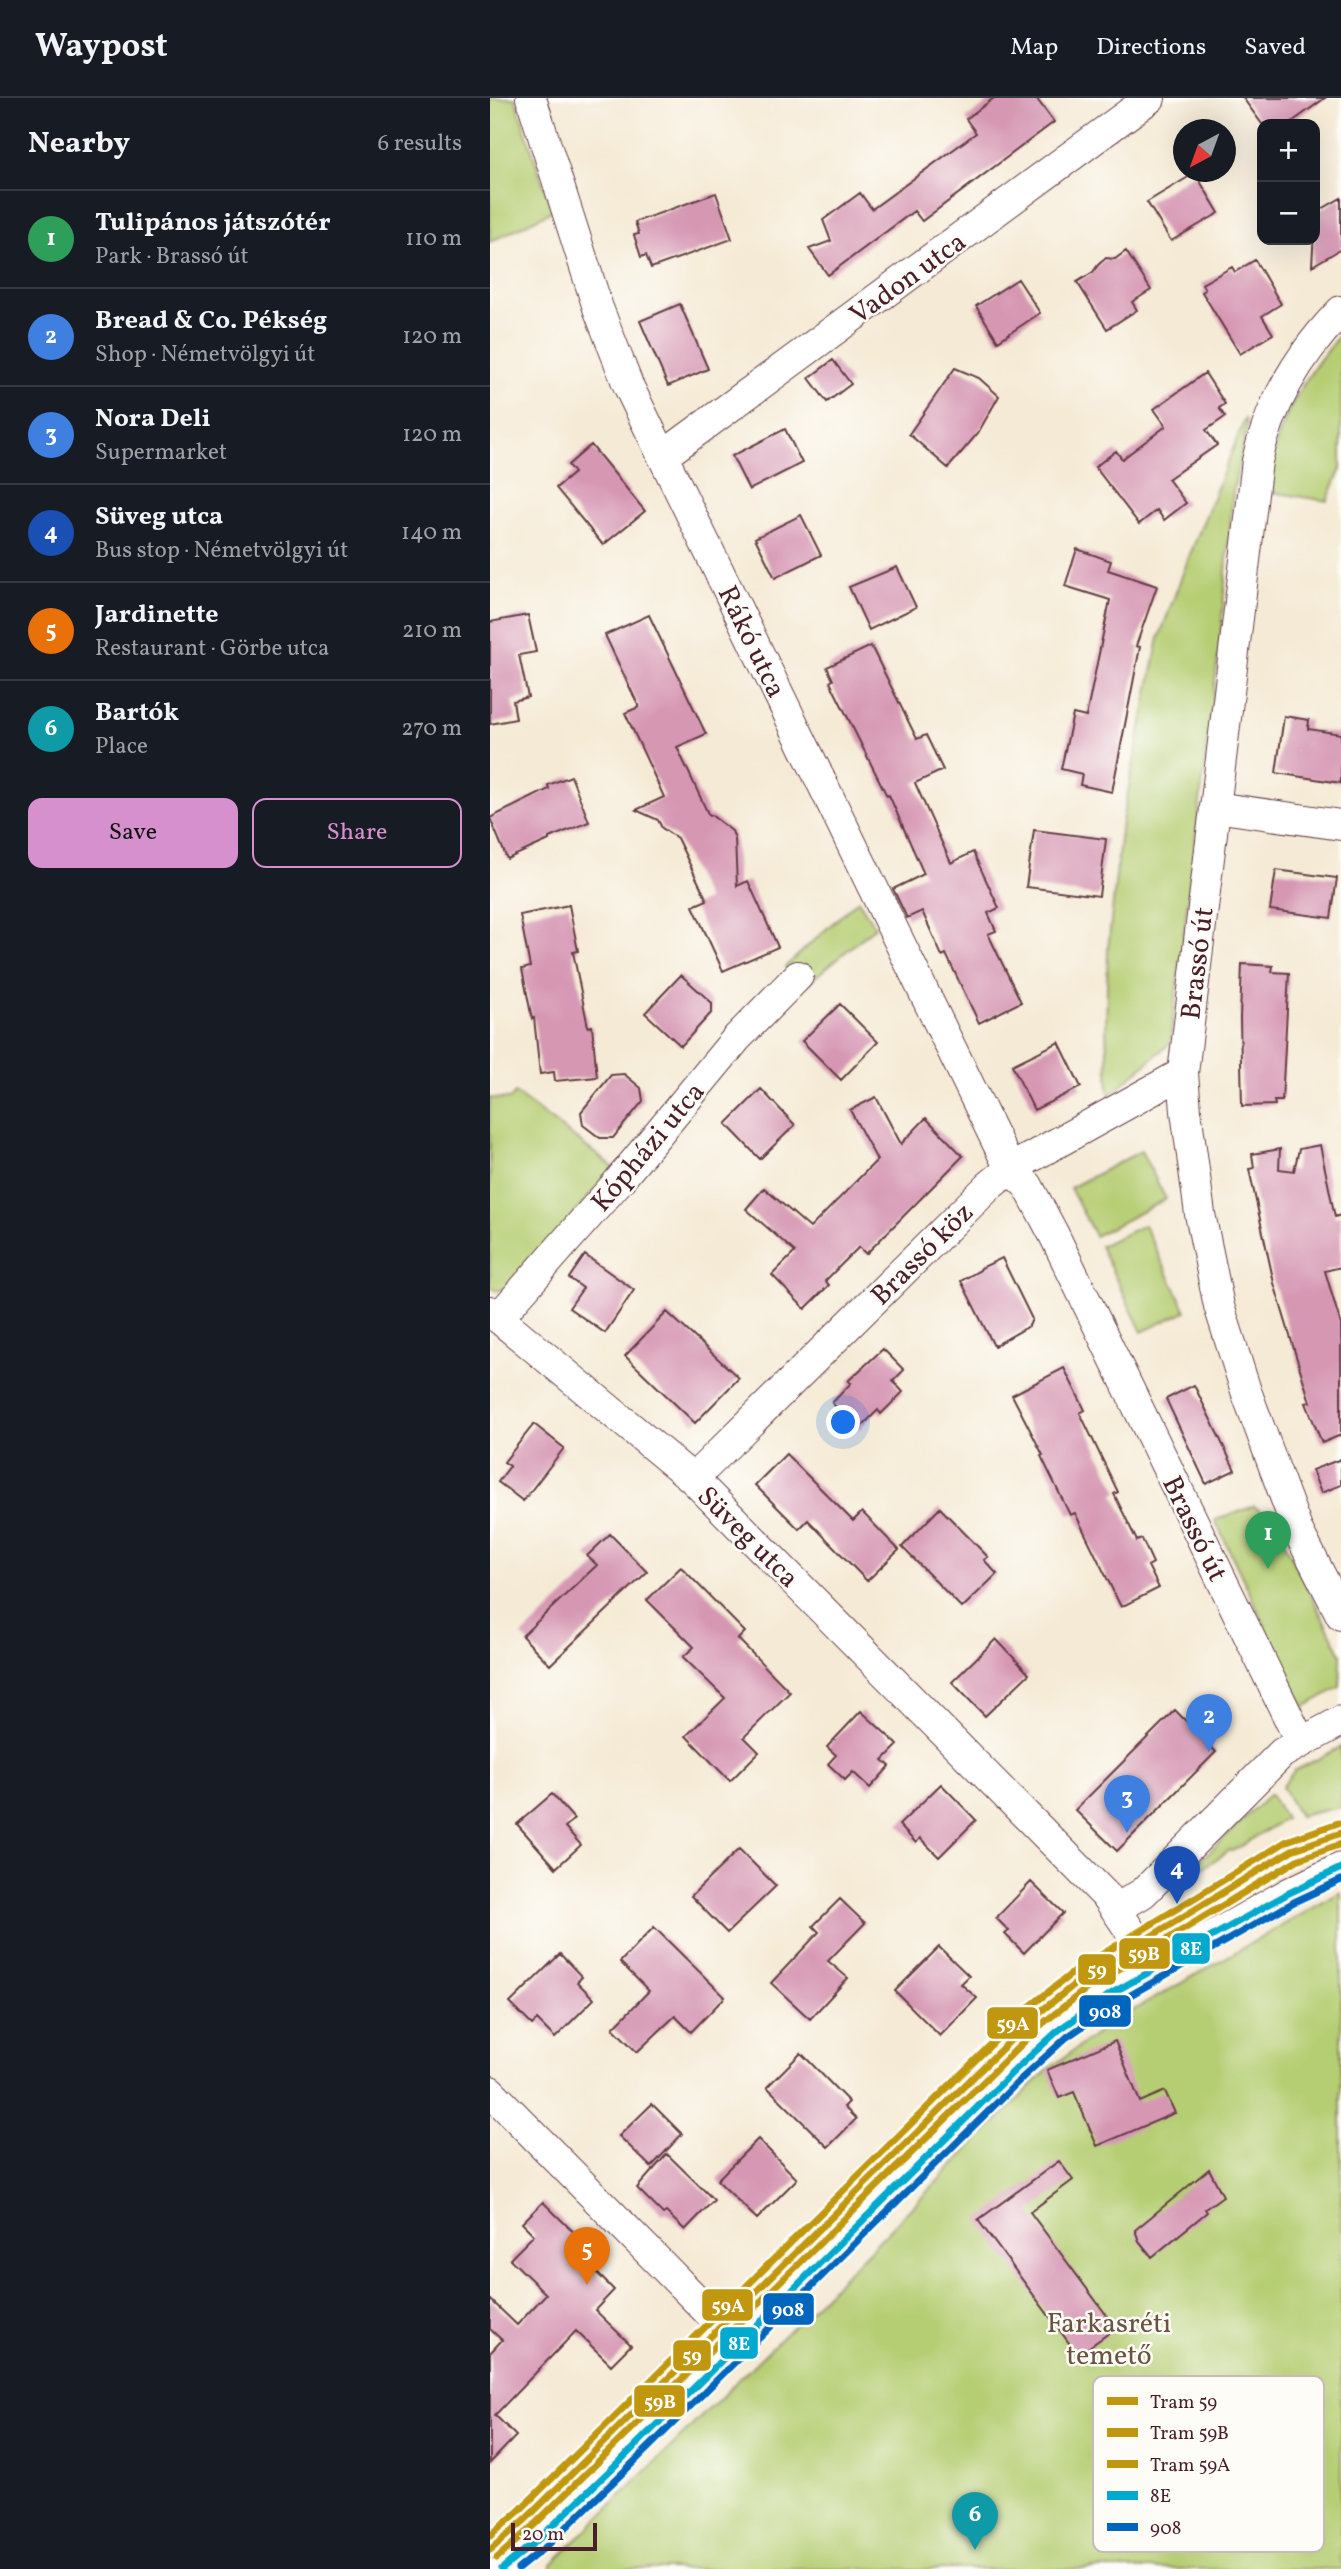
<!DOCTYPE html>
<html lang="en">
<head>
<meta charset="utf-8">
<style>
  :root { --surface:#171b24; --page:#20242c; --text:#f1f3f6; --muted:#9ea1a6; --line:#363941; --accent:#d690ce }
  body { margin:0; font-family:Vollkorn,serif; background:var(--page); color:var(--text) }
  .controls { position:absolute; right:21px; top:21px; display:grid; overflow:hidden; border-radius:14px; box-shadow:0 7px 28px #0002 }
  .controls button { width:63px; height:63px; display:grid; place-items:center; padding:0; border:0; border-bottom:2px solid var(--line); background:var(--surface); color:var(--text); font:35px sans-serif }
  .compass { position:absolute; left:683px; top:21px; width:63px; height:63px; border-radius:50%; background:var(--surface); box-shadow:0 7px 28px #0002; rotate:221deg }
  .scale { position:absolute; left:21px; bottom:18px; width:86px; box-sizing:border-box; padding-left:7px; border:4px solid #4a1f2b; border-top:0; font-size:19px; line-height:24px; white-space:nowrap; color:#4a1f2b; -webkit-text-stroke:5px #fdfcf7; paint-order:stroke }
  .you { position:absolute; left:354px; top:1325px; width:24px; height:24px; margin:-18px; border:5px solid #fff; border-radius:50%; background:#1a73e8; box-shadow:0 0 0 10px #1a73e833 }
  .badge { display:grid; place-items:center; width:46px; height:46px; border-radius:50%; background:var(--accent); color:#fff; font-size:23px; font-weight:700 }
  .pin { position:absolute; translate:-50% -58px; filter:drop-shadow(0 2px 4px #0008) }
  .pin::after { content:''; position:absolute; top:37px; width:24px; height:21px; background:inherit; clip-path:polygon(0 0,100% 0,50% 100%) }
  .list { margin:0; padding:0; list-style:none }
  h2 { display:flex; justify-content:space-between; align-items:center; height:91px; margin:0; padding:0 28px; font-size:30px }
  h2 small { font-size:23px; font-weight:400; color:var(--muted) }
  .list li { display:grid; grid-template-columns:46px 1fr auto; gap:21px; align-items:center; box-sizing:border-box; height:98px; padding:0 28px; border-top:2px solid var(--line) }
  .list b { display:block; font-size:26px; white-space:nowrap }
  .list p { margin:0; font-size:23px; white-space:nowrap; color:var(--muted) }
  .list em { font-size:23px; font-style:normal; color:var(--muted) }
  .actions { display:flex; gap:14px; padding:21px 28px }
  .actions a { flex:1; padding:16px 0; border:2px solid var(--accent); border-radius:14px; text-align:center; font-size:24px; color:var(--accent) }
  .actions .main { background:var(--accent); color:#111 }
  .map { position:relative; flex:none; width:851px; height:2471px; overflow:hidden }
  header { display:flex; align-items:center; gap:42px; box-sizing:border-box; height:98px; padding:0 35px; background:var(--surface); border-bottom:2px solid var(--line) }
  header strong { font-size:33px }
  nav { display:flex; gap:38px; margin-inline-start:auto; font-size:24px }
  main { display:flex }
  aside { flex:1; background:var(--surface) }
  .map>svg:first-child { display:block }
</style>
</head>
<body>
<header>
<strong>Waypost</strong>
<nav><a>Map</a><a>Directions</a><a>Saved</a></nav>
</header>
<main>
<aside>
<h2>Nearby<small>6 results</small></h2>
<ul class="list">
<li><span class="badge" style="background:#2e9e5b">1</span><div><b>Tulipános játszótér</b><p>Park · Brassó út</p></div><em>110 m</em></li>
<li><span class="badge" style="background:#3f7fe0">2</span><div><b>Bread &amp; Co. Pékség</b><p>Shop · Németvölgyi út</p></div><em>120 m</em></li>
<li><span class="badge" style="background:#3f7fe0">3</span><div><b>Nora Deli</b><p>Supermarket</p></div><em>120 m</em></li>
<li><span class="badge" style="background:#1a4fb4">4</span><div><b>Süveg utca</b><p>Bus stop · Németvölgyi út</p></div><em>140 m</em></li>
<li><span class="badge" style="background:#e8710a">5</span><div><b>Jardinette</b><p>Restaurant · Görbe utca</p></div><em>210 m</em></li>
<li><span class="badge" style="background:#0f9aa8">6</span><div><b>Bartók</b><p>Place</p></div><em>270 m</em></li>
</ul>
<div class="actions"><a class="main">Save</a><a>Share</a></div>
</aside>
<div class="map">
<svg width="851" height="2471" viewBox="0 0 851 2471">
  <rect width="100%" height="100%" fill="#fdfcf7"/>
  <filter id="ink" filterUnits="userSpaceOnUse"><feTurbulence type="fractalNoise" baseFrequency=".0143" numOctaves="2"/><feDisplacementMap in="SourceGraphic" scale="14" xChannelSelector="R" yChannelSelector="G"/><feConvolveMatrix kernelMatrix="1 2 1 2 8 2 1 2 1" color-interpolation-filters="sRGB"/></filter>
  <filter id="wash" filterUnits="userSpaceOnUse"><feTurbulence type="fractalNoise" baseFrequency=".00686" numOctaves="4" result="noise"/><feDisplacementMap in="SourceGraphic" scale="28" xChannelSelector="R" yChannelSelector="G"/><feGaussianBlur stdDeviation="1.57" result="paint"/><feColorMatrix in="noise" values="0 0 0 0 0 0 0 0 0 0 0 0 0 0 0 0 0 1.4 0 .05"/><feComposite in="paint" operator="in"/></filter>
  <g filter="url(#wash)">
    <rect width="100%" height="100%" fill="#f5ead5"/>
    <path fill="#b6ce73" stroke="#80764f" stroke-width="2" d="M0,0H25L62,113L0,144Z
      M851,235V371L837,403L775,393C778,379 780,364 785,350C796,308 824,267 851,235Z
      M755,321L757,328L743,393L730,543L680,945L619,998L616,931L618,851L632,723L669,540L699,459Z
      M368,802L385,829L317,886L295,869Z
      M25,995L123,1069L24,1188L7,1193L0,1189V1000L20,1001Z
      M651,1053L676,1101L605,1138L580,1090Z
      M654,1127L696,1213L652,1234L610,1148Z
      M764,1408L783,1422L851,1556L850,1589L814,1609L725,1422Z
      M851,1649V1709L809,1718L792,1689L804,1673Z
      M780,1696L795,1721L742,1753L740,1752L678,1793Z
      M851,1794V2471H63L61,2467L364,2168L557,1972L623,1924Z"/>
    <g id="blocks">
      <path fill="#d697b3" d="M504,0H546L564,24L432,123L424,113L338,177L319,151L341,143L333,122L370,95L382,111L486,35L476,21Z
        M753,0H835L799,26H772Z
        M705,75L729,115L681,143L657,104Z
        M226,95L242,141L161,170L156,157L151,159L144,137L149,136L145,124Z
        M851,100V151L822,168L825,115Z
        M636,153L661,192L642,204L647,212L617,231L587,184L603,174L608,167L616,160L625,161Z
        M765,162L791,206L772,218L783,236L750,256L712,194L715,192L712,186L742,169L745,174Z
        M528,181L550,215L508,243L486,208Z
        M190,206L218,271L178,288L150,223Z
        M343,262L361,286L337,304L319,280Z
        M465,270L489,280L509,298L488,335L458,370L419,336Z
        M715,275L735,306L729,310L735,319L716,332L727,347L678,381L696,405L674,422L667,412L649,426L605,369L626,353L632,361L676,328L664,311Z
        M295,331L312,365L259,392L242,358Z
        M101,347L155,413L113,447L66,390L84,375L78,367Z
        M311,417L331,457L285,480L265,440Z
        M587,451L621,463L618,472L667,488L646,548L650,549L622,694L590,687L592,676L571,671L583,616L596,619L620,502L575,488Z
        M407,469L426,509L379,532L359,489Z
        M38,517L46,554L29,557L38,599L23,603L26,621L0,626V524Z
        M159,517L216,636L187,649L219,718L221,717L242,733L245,741L247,788L258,783L288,849L233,873L203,808L217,802L187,740L172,730L168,722L146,712L174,699L135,615L149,609L115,537Z
        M381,548L427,641L436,637L453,672L425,685L461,765L483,754L509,810L498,815L506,833L498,836L531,904L489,925L456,856L452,858L432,813L417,820L403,791L434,776L399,697L397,698L340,584L343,582L337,569Z
        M794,618L819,622L818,631L851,636V685L786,675Z
        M81,678L99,724L59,740V742L17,761L0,720L59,691L58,687Z
        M544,732L616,741L609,798L536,789Z
        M786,772L847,780L841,820L780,812Z
        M79,807L88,853L83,854L98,929L102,928L107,979L65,983L64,974L50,976L44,920L42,921L32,871L40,869L30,817Z
        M752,866L783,868L782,874L799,875L792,1003H784L785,1007L752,1008L750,920Z
        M191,877L222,905V914L191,948L155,915Z
        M350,906L388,944L351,982L312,943Z
        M569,944L591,989L544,1012L522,967Z
        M134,976L151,990L153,1003L123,1040H110L93,1027L91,1014L121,977Z
        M271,991L305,1027L270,1061L236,1026Z
        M386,999L411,1046L436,1020L473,1058L376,1156L369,1149L335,1183L339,1187L315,1211L282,1177L305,1154L256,1111L274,1090L320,1130L387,1062L360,1012Z
        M830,1047L845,1119L851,1117V1169L835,1173L851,1227V1337L832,1345L816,1305L820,1304L784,1185L759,1071L764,1070L762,1056L790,1051L789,1071L804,1073L809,1051Z
        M95,1157L144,1192L115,1235L79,1210L93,1190L79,1180Z
        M512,1160L542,1221L539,1228L504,1248L471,1183L490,1172L491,1170Z
        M177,1214L249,1280L205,1325L135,1258Z
        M393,1251L414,1272L403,1283L413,1294L391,1316L388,1312L369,1331L342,1305L361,1285L358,1283Z
        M574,1270L595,1312L590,1315L628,1394L624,1396L647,1443L652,1441L663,1465L658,1468L669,1490L631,1509L585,1415L580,1417L551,1358L553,1357L522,1297Z
        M704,1287L745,1372L716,1386L676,1301Z
        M44,1326L74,1350L33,1403L8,1384L20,1368L14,1364Z
        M296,1356L363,1423L372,1414L409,1452L377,1483L318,1422L309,1431L265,1387Z
        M851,1361V1387L831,1395L822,1372Z
        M450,1410L498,1459L494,1462L507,1476L472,1510L412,1449Z
        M120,1436L157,1474L60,1567L32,1538L107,1467L97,1458Z
        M191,1469L255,1534L248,1541L300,1594L254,1639L269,1654L240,1683L196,1638L235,1600L193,1559L204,1549L157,1502Z
        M506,1541L539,1576L495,1618L462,1584Z
        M685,1612L726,1654L627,1753L585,1712Z
        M371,1613L408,1647L393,1662L400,1668L380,1690L363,1674L355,1682L338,1666L346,1657L337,1649Z
        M451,1686L486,1722L449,1759L430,1740L426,1745L409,1727Z
        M62,1696L84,1721L75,1729L91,1747L66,1770L27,1726Z
        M249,1751L286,1788L237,1835L201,1798Z
        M541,1784L573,1815L534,1855L515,1836L519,1833L506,1820Z
        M350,1801L375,1825L338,1863L358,1880L320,1921L281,1885L329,1834L323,1828Z
        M164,1829L235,1899L201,1934L185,1918L147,1954L123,1930L159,1893L130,1864Z
        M449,1849L479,1878L471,1886L487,1900L450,1938L405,1893Z
        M70,1856L92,1879L87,1884L104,1901L65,1940L47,1922L42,1927L20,1905Z
        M625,1943L650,2004L675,1993L685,2015L607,2048L584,1994L569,2000L557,1972Z
        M311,1955L359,2004L354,2009L366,2021L338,2049L277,1989Z
        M162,2006L192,2036L161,2069L129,2038Z
        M268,2041L307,2081L267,2121L227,2082Z
        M177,2056L224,2102L195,2132L176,2114L173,2116L147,2090Z
        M569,2063L583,2082L540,2114L626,2230L588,2257L488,2122Z
        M719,2071L733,2098L715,2111L717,2114L662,2159L649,2143L645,2132Z
        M53,2104L115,2165L106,2174L124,2192L105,2212L141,2247L121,2267L86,2233L5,2317L26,2338L0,2365V2255L12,2242L0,2231V2201L27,2227L56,2196L20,2161L44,2137L32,2125Z"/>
    </g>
  </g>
  <g filter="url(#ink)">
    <use href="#blocks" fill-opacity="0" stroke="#643d44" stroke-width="2"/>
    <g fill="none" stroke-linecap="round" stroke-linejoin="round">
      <defs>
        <path id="minor" d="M41,0L108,210L138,287L520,1071L538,1088L564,1137L810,1643
          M851,213C810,255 780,306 767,363L693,975L696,1013L710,1116L729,1208L756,1293L807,1431L851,1517
          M173,358L660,0
          M725,709L851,727
          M0,1213L203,1381L618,1800L641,1834L662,1872
          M8,1220L128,1084L247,940L308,878
          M203,1381L499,1088L520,1071L693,975
          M626,1811L653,1795L792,1655L851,1623
          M0,1993L249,2245
          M12,2471L52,2438L141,2352L526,1971L570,1931L624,1894L799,1795L851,1770"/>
      </defs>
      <use href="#minor" stroke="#643d44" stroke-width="32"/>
      <use href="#minor" stroke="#fff" stroke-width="30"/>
      <defs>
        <path id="bus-1" d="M12,2471L52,2438L141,2352L526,1971L570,1931L624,1894L799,1795L851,1770"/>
        <path id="bus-2" d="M28,2471L59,2446L148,2360L533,1979L577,1939L630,1903L804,1804L851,1782"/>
      </defs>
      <use href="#bus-1" stroke="#fdfcf7" stroke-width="12"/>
      <use href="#bus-2" stroke="#fdfcf7" stroke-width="12"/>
      <use href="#bus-1" stroke="#00a9ce" stroke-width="7"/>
      <use href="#bus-2" stroke="#0065bd" stroke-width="7"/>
      <defs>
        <path id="tram-1" d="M0,2452L36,2421L545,1918L590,1882L802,1752L851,1735"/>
        <path id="tram-2" d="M7,2460L43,2428L552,1926L596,1891L807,1762L851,1746"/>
        <path id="tram-3" d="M0,2438L29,2413L538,1910L585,1873L797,1743L848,1725"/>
      </defs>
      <use href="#tram-1" stroke="#fdfcf7" stroke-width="12"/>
      <use href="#tram-2" stroke="#fdfcf7" stroke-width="12"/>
      <use href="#tram-3" stroke="#fdfcf7" stroke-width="12"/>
      <use href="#tram-1" stroke="#c0970f" stroke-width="7"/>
      <use href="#tram-2" stroke="#c0970f" stroke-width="7"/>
      <use href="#tram-3" stroke="#c0970f" stroke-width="7"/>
    </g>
  </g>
  <g text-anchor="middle" stroke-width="5" stroke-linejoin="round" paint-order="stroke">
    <g font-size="28" fill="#4a1f2b" stroke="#fdfcf7">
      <text transform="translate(417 179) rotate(-36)" y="10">Vadon utca</text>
      <text transform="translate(263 543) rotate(64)" y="10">Rákó utca</text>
      <text transform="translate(706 865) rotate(-83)" y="10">Brassó út</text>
      <text transform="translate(157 1048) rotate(-50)" y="10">Kópházi utca</text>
      <text transform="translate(431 1155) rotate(-45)" y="10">Brassó köz</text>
      <text transform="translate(706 1430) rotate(64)" y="10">Brassó út</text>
      <text transform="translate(259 1438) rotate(45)" y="10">Süveg utca</text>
    </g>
    <g font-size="28" fill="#6a5441" stroke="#fdfcf7">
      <text x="619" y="2234">Farkasréti<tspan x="619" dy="32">temető</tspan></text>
    </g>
  </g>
  <rect x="603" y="2278" width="231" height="176" rx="10" fill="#fdfcf7" stroke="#c7baba" stroke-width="2"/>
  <rect x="617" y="2299" width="31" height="8" fill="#c0970f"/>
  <rect x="617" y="2330" width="31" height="9" fill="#c0970f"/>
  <rect x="617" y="2362" width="31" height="8" fill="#c0970f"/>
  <rect x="617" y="2393" width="31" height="9" fill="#00a9ce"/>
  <rect x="617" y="2425" width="31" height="8" fill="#0065bd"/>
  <g font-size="19" fill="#4a1f2b">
    <text x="660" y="2310">Tram 59</text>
    <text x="660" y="2341">Tram 59B</text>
    <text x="660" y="2373">Tram 59A</text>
    <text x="660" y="2404">8E</text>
    <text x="660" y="2436">908</text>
  </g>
  <g stroke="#fdfcf7" stroke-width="2.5">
    <rect x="681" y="1834" width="40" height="33" rx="7" fill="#00a9ce"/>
    <rect x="628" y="1839" width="53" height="33" rx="7" fill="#c0970f"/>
    <rect x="587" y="1855" width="40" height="33" rx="7" fill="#c0970f"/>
    <rect x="588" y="1896" width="54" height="34" rx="7" fill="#0065bd"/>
    <rect x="496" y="1908" width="53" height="34" rx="7" fill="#c0970f"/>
    <rect x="211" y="2190" width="53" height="34" rx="7" fill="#c0970f"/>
    <rect x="272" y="2194" width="53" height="34" rx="7" fill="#0065bd"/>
    <rect x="229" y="2228" width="40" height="34" rx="7" fill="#00a9ce"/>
    <rect x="182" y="2241" width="40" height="33" rx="7" fill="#c0970f"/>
    <rect x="143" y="2286" width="53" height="34" rx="7" fill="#c0970f"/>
  </g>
  <g font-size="19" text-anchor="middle" font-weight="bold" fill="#fff">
    <text x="701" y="1857">8E</text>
    <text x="654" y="1862">59B</text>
    <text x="607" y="1878">59</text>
    <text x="615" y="1920">908</text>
    <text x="523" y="1932">59A</text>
    <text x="238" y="2214">59A</text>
    <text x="298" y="2218">908</text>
    <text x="249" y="2252">8E</text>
    <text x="202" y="2264">59</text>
    <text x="170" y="2310">59B</text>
  </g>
</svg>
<div class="controls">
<button>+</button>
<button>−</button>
</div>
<svg class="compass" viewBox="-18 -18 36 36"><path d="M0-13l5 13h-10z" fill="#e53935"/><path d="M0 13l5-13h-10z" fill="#9ea1a6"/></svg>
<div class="scale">20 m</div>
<div class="you"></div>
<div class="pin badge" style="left:778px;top:1471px;background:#2e9e5b">1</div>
<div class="pin badge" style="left:719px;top:1654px;background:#3f7fe0">2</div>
<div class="pin badge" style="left:637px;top:1735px;background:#3f7fe0">3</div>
<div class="pin badge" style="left:687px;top:1806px;background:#1a4fb4">4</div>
<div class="pin badge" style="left:97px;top:2187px;background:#e8710a">5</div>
<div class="pin badge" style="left:485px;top:2452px;background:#0f9aa8">6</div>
</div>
</main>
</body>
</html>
